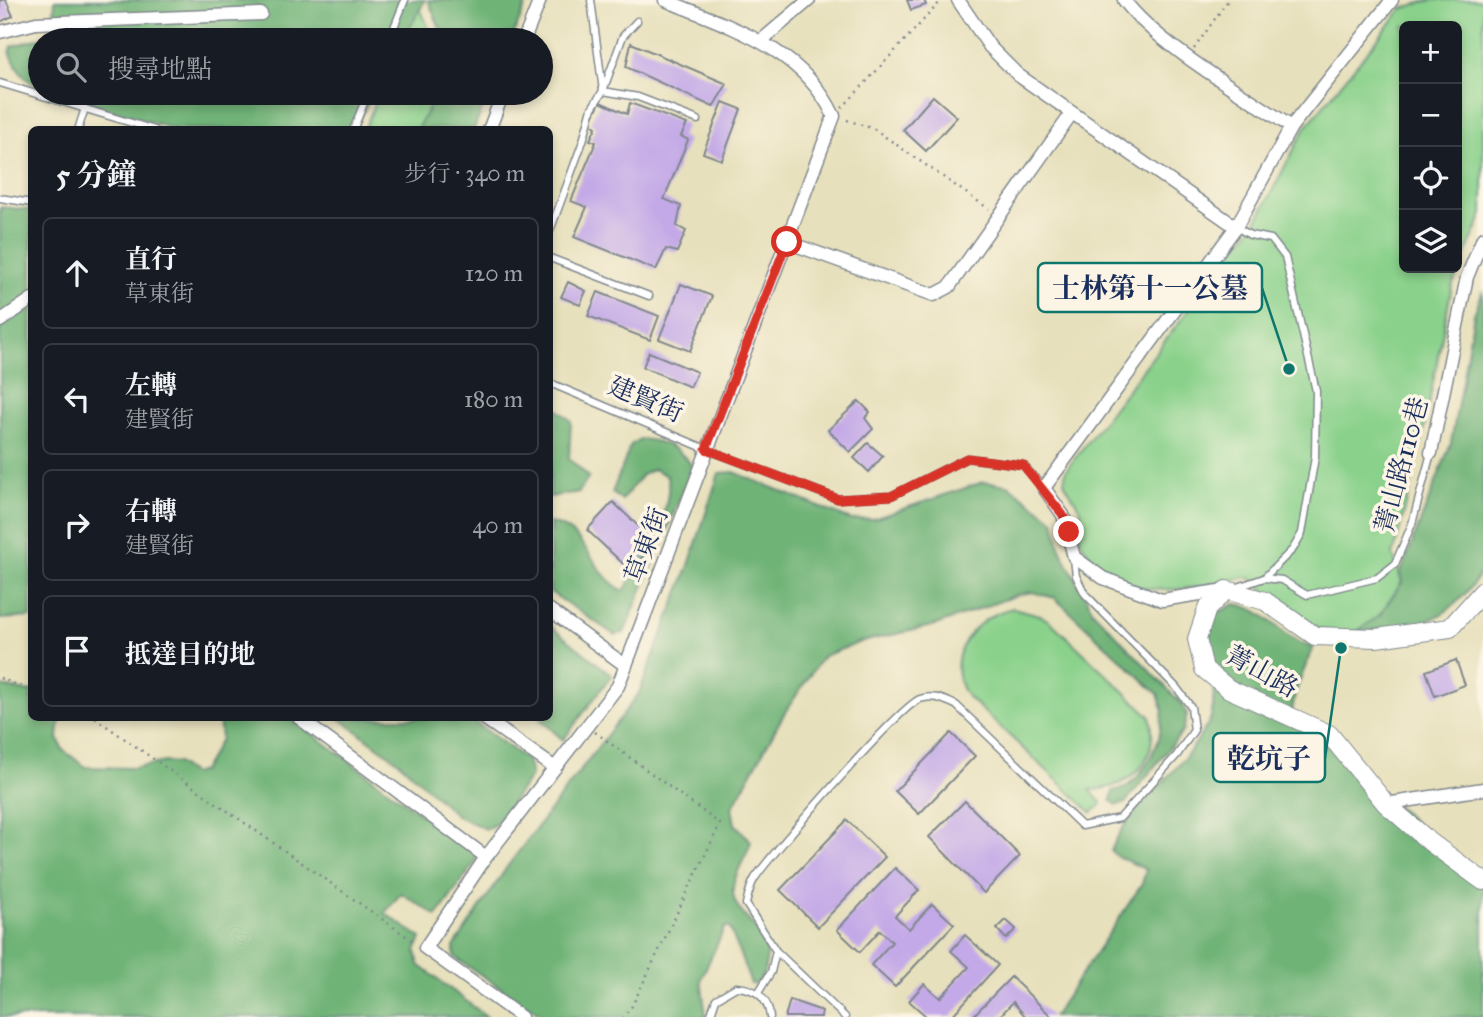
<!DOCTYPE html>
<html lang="zh-TW">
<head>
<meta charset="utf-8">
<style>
  :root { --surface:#171b24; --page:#20242c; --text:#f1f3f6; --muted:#9ea1a6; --line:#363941 }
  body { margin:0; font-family:"IM FELL Great Primer","Noto Serif TC",serif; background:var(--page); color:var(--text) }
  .controls { position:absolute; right:21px; top:21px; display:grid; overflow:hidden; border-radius:10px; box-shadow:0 4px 10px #0003 }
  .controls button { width:63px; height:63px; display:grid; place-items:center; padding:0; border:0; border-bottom:2px solid var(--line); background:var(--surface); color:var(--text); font:35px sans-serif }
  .stop { position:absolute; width:21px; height:21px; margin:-16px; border:5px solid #d93025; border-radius:50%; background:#fff }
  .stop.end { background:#d93025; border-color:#fff; box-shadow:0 2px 7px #0008 }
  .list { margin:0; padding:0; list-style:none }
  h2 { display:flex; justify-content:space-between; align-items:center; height:91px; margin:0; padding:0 28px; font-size:30px }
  h2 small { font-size:23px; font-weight:400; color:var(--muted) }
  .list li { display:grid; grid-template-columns:46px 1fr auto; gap:21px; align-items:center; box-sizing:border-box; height:112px; margin:0 14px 14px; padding:0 14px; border:2px solid var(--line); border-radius:10px }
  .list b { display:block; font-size:26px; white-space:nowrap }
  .list p { margin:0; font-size:23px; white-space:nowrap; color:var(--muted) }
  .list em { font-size:23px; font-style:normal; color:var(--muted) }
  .icon { flex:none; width:38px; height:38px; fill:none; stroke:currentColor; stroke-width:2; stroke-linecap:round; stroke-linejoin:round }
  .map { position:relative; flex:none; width:1483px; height:1017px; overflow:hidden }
  .search { position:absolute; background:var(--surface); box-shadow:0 4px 10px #0003; left:28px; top:28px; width:525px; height:77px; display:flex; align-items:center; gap:18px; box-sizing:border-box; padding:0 24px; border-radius:38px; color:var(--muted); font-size:26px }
  .panel { position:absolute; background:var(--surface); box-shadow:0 4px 10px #0003; left:28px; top:126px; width:525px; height:595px; border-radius:10px }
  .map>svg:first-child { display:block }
</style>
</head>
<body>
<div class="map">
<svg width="1483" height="1017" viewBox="0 0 1483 1017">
  <rect width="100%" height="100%" fill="#fcf5e5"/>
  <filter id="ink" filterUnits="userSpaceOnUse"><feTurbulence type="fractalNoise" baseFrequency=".0143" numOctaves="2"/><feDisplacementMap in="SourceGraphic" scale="14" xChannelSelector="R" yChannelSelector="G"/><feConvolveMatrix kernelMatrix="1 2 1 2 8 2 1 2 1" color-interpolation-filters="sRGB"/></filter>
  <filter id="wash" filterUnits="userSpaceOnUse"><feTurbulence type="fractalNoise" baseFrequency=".00686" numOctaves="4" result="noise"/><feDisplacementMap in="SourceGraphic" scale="28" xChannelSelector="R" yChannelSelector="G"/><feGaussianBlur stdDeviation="1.57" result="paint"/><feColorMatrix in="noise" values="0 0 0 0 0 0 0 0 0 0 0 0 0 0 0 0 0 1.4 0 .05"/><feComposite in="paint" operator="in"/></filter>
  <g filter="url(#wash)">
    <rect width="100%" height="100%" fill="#e7e0bc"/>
    <path fill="#8ad18b" stroke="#528074" stroke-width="2" fill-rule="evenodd" d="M416,0L428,26L431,40H399Z
      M1432,0H1483V214L1452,286L1419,453L1410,464L1413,477L1393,555L1402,582C1391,599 1376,627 1355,632C1314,642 1276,599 1248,577C1197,586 1139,606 1098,564C1079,544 1076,537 1081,511L1064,482L1066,470L1256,222L1305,128L1403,8ZM1404,26H1457V268H1404Z
      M379,93H433L430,129L364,130Z
      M1013,608L1040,615L1053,624L1150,716C1160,760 1132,788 1090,790L1102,804L1092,813L966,695C941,658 974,616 1013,608Z"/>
    <path fill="#6fb377" stroke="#45716a" stroke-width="2" d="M55,0H425L403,40H40V86C24,82 16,66 10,52L12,46L40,38L53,28Z
      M428,0H528L511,40H445Z
      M55,93H374L354,130L174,129Z
      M437,93H489L474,129H417Z
      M0,207L32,210L31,617L0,619Z
      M1483,290V569C1448,627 1418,625 1356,632L1380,615L1402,582L1400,574L1451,443L1474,314Z
      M550,403L571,421L569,459L589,477L579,492L550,497V450L554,446L550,440Z
      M640,439C664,441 678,447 693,467L624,633L615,635L550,592V523C590,531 590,574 624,591C639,566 676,505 667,476L654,469L642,475L622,500L612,493L631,445Z
      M734,472L851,520L873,519L983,482L1008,485L1054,520L1061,551L1093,611L1180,702L1187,714L1183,731L1125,803L1117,805L1111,801L1113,791L1125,788L1137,778L1150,759L1159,739L1163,709L1158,694L1055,598L1032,592L1014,596L936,625L861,642L823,656L785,712L732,808L735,824L751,841C748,855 734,873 733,888C731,924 787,929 759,983L751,984L730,928L725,927L701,979L706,1017H545L454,957V947L507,867L639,693L688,568L719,473Z
      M1235,604C1268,608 1282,641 1313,647L1295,693L1290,724L1323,739L1483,885V1017H1053L1142,884L1146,870C1136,863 1118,860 1111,851C1128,806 1176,778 1200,736C1203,731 1209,724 1211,717C1220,684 1201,649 1213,615Z
      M550,626L612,675L563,740L539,718H550Z
      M0,686L31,692L32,718H60L58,738L63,750L86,767L133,768L165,762L177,763L192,774L202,771L221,739L219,718H291L475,854L476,861L437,916L401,893L385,913L421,938L416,951L419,965L487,1017H0Z
      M339,718H469L527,760L531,776L496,824L486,829L457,816L399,762Z"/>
    <g id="blocks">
      <path fill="#c3a9e7" d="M0,0H6L13,16L0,22Z
        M907,0H924L926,5L911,10Z
        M631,43L727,84L713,107L626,67Z
        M933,96L957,117L926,151L903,130Z
        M600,102L627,114L630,103L687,124L681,136L688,140L664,199L681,206L677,226L686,231L677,252L666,249L656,270L574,237L587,207L571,201L596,142L590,140L596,127L590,123Z
        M723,102L741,109L722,160L703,153Z
        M568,282L586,291L580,305L561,297Z
        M681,284L712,296L690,351L659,339Z
        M598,292L659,316L650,340L588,316Z
        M649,352L697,372L690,387L643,367Z
        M859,401L870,412L865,418L873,429L850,452L828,430Z
        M868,443L883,456L869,472L854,458Z
        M613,502L656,543L630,570L587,530Z
        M1456,660L1465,685L1435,696L1426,671Z
        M951,733L975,756L919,814L895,791Z
        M965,801L1020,856L984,893L929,837Z
        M847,820L885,857L818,927L780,890Z
        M895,868L919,890L895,916L909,929L932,904L954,924L895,987L871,965L892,942L880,930L860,952L837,930Z
        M1006,920L1016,929L1006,939L997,929Z
        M965,935L998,965L951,1017H927L909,1001L924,984L940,998L969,967L951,951Z
        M1011,977L1052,1017H1026L1013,1002L999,1017H972Z
        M790,1000L822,1011L821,1017H785Z"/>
    </g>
  </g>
  <g filter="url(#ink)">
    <use href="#blocks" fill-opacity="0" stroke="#81888d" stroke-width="2"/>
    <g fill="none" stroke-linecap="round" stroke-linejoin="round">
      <defs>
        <path id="lane" d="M591,0L603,91L638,97L698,120
          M389,40L405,0
          M0,83L155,130
          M78,130L85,108
          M353,130L368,93
          M0,198L32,203
          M550,231L583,141L592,108L603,91L623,36L637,21
          M550,258L649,296
          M550,383L706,449L838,499L891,496L967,458L1023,465L1044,488
          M1264,578L1282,580L1307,595L1377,578L1395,564L1412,524L1431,453
          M1235,588L1264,578L1293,549L1302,533L1315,457L1316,391L1285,257L1271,239L1250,235L1236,227
          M776,951L845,1017
          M758,993L771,972L776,951L746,904C748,895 750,886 755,878C772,853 900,706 920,699C934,694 944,700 956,705L1082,826L1120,818L1177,755L1194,730L1191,707L1176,687L1085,594L1076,576L1074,559
          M710,1017L716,999L736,987C755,988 768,997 770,1017"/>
        <path id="street" d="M958,0L990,47L1018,75L1236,227
          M1124,0C1156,44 1244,94 1291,127
          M0,32L36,23L261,14
          M524,40L540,0
          M762,40L809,0
          M489,130L503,93
          M787,242L934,295L949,287L1072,113
          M0,321L32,299
          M1431,453L1467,277L1483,238
          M1225,590L1162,600L1103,578L1074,557L1063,515L1044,488L1236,227L1291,127L1392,0
          M550,610L626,666
          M299,718L486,857
          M484,718L555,768
          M1386,804L1483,789
          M521,1017L425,948L486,857L618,686L834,116C802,48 730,27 665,0"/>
        <path id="secondary" d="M1483,591L1450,628L1376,638L1315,636L1265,601L1226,590L1207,609L1197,639L1204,669L1229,689L1329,734L1386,804L1430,842L1483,881"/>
      </defs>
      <use href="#lane" stroke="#81888d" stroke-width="9"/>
      <use href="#street" stroke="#81888d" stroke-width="15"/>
      <use href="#secondary" stroke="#81888d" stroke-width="20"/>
      <path stroke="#81888d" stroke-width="2.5" stroke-dasharray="2 5" stroke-linecap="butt" d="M1194,49L1228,0
        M842,108L942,0
        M847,120L874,129L989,209
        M0,678L32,691
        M95,718L416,943
        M595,732L720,824L632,1006L623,1017"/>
      <use href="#lane" stroke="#fff" stroke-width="6"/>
      <use href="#street" stroke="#fff" stroke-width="12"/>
      <use href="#secondary" stroke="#fff" stroke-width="18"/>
    </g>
  </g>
  <g fill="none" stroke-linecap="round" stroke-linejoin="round" filter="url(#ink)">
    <path stroke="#d93025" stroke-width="9" d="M787,242L706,449L838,499L891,496L967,458L1023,465L1063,515L1069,532"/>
  </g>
  <g text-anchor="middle" stroke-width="7" stroke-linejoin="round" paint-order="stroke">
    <g font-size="26" fill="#1b2f5e" stroke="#fcf5e5">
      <text transform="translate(646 399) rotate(23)" y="9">建賢街</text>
      <text transform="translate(1401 465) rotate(-75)" y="9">菁山路110巷</text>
      <text transform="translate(646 545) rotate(-70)" y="9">草東街</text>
      <text transform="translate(1262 671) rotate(29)" y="9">菁山路</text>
    </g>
  </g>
  <path fill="none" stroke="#0f766e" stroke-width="2.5" d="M1289 369L1262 288M1341 648L1325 758"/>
  <g fill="#0f766e" stroke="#fcf5e5" stroke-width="2.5">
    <circle cx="1289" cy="369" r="7"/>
    <circle cx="1341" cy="648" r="7"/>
  </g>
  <g fill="#fcf5e5" stroke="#0f766e" stroke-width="2.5">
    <rect x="1038" y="263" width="224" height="49" rx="7"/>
    <rect x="1213" y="733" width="112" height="49" rx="7"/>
  </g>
  <g font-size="28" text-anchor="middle" font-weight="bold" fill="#1b2f5e">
    <text x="1150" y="298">士林第十一公墓</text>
    <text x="1269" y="768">乾坑子</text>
  </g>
</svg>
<div class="controls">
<button>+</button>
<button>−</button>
<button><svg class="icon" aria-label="locate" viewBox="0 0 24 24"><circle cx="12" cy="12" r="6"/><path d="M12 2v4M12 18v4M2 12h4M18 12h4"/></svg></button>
<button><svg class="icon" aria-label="layers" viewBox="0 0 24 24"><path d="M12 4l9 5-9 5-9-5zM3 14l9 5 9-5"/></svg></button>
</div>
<div class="stop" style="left:787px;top:242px"></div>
<div class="stop end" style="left:1069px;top:532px"></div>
<div class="search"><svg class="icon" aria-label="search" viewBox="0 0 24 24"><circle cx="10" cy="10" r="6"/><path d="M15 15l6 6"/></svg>搜尋地點</div>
<section class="panel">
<h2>5 分鐘<small>步行 · 340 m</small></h2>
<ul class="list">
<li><svg class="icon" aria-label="ahead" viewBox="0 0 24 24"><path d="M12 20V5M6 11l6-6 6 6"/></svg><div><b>直行</b><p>草東街</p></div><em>120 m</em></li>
<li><svg class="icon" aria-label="left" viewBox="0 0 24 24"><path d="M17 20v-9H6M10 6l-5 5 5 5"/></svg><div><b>左轉</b><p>建賢街</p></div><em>180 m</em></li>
<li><svg class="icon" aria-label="right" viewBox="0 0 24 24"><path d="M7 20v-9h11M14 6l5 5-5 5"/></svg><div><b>右轉</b><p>建賢街</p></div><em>40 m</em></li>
<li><svg class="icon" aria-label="arrive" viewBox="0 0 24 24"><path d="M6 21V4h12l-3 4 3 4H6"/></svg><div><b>抵達目的地</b></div></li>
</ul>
</section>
</div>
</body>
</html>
